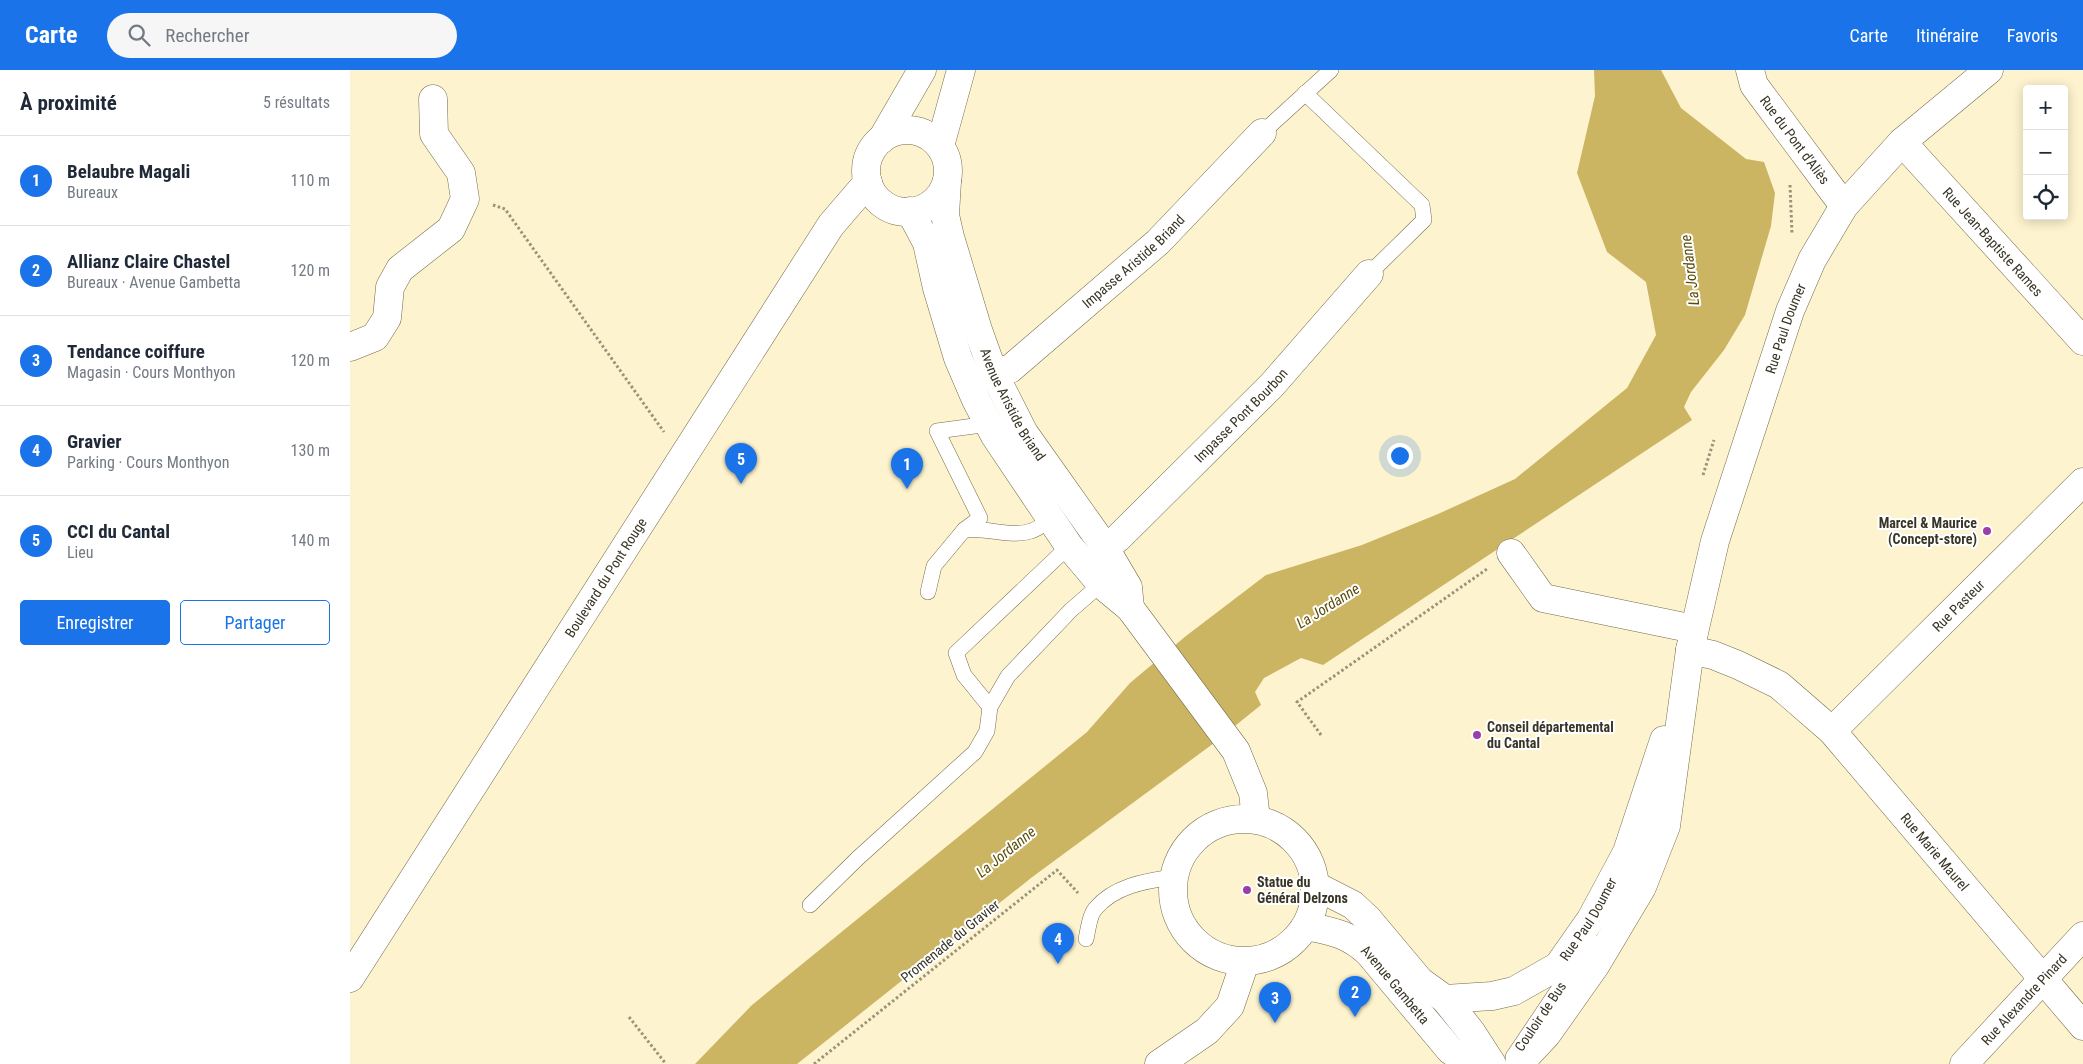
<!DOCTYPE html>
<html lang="fr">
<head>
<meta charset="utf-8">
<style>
  :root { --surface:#fff; --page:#f6f6f7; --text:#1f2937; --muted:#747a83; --line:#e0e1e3; --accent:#1a73e8 }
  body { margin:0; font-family:"Roboto Condensed",sans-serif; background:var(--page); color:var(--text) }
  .controls { position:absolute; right:15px; top:15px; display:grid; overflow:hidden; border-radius:5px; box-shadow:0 2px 12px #0003 }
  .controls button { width:45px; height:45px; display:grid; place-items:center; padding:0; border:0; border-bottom:1px solid var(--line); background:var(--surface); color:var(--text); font:25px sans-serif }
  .you { position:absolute; left:1049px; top:385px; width:18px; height:18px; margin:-12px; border:4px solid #fff; border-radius:50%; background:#1a73e8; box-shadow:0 0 0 8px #1a73e833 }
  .badge { display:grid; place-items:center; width:32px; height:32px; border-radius:50%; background:var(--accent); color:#fff; font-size:16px; font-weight:700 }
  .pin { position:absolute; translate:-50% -41px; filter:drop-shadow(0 1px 2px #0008) }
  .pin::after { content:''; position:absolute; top:26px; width:18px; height:15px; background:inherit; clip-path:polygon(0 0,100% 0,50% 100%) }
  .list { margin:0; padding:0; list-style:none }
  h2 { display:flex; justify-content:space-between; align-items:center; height:65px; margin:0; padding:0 20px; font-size:21px }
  h2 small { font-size:16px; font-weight:400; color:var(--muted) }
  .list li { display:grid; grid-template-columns:32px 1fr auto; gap:15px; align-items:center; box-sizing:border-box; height:90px; padding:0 20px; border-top:1px solid var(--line) }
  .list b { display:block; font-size:19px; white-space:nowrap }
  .list p { margin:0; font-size:16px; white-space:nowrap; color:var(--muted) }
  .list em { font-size:16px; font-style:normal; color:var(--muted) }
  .actions { display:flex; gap:10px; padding:15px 20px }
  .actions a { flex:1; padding:11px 0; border:1px solid var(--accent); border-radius:5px; text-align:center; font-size:18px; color:var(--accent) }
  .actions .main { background:var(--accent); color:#fff }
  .icon { flex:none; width:28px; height:28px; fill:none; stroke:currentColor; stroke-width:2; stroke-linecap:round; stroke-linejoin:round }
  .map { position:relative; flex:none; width:1733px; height:994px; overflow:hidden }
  header { display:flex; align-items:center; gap:30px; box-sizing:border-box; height:70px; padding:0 25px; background:var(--accent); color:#fff }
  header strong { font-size:24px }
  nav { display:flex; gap:28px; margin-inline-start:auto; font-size:18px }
  .search { width:350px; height:45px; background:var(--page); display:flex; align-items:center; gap:12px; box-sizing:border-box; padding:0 18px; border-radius:28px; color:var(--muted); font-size:19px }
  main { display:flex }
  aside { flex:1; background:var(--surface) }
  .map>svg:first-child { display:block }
</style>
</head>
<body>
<header>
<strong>Carte</strong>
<div class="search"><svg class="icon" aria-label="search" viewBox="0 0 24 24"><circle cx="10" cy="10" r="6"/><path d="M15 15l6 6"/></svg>Rechercher</div>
<nav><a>Carte</a><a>Itinéraire</a><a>Favoris</a></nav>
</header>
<main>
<aside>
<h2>À proximité<small>5 résultats</small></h2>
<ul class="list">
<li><span class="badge">1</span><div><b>Belaubre Magali</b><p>Bureaux</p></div><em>110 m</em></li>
<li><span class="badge">2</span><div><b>Allianz Claire Chastel</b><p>Bureaux · Avenue Gambetta</p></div><em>120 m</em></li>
<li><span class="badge">3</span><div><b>Tendance coiffure</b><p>Magasin · Cours Monthyon</p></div><em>120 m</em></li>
<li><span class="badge">4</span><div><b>Gravier</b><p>Parking · Cours Monthyon</p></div><em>130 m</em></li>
<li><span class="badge">5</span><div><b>CCI du Cantal</b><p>Lieu</p></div><em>140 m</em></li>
</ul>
<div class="actions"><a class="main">Enregistrer</a><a>Partager</a></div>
</aside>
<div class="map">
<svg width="1733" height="994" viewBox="0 0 1733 994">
  <rect width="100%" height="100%" fill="#fdf3ce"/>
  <path fill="#cbb562" d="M1244,0H1311L1331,38L1396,89L1414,92L1425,123L1421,156L1395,245L1374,280L1341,322L1334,337L1342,350L973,595L951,588L914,608L905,622L911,635L860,676L681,808L447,994H345L402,935L737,662L780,613L836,566L916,505L1012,475L1088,444L1165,409L1277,318L1306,265L1296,212L1257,182L1227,103L1245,26Z"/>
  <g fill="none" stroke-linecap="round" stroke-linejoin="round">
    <defs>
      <g id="lane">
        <path d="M955,23L1072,135L1074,150L1019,204"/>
        <path d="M912,63L981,0"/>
        <path d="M614,460C637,457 659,468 681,461C688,459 695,453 701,449"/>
        <path d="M578,522L584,496L614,460L630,448L587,361L639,354"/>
        <path d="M640,637L614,605L606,583L719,476"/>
        <path d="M460,835L508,788L625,682L637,661L640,637L658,606L721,540L751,514"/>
        <path d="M1257,846C1276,814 1295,783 1299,746"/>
        <path d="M736,869C738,861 739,846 745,839C764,816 795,811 823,807"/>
        <path id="s1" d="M1163,987L1241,871"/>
      </g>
      <g id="street">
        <path id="s2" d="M1400,0L1404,15L1494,136"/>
        <path id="s3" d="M1552,72L1733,271"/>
        <path d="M0,277L25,267L37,248L40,217L50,199L101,159L115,129L111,103L84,64L83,29"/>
        <path id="s4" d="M643,302L660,299L808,172L912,63"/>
        <path id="s5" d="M755,478L768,468L922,315L1019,204"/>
        <path d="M1161,483L1193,528L1344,559"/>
        <path id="s6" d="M1340,580L1363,585L1388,595L1429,615L1482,661L1733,956"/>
        <path id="s7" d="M1482,661L1733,412"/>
        <path d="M809,994L857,961L880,936L895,892"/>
        <path id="s8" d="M1614,994L1733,866"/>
      </g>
      <g id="secondary">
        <circle cx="557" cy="101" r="41"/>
        <path d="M532,69L572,0"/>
        <path d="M590,76L611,0"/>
        <path id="s9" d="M597,111L595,145L600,167L628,260L643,302L674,363L752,473L778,517L780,538"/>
        <path d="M560,141L577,173L587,218L608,288L626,330L645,366L719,476L751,514L780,538L886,681L903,723L906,749"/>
        <circle cx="894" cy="820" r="71"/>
        <path id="s10" d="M966,816L1003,835L1018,849L1070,911L1095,929L1142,926L1164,921L1208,896L1241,849L1277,782L1314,670"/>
        <path id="s11" d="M957,856C983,862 997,863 1018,882L1100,980L1120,994"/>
        <path id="s12" d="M0,908L481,155L518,112"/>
        <path d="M1095,929L1122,963L1142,994"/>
        <path id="s13" d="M1169,994L1197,964L1245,896L1292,817L1316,756L1340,580L1365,471L1440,241L1462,190L1494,136L1552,72L1639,0"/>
      </g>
    </defs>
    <use href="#lane" stroke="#746b4a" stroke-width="16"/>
    <use href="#street" stroke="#746b4a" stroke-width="29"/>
    <use href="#secondary" stroke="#746b4a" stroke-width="29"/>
    <path stroke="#9a937a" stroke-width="3" stroke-dasharray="2.5 2.5" stroke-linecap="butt" d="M1440,115L1442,164
      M143,135L155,139L314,362
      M1353,405L1364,370
      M971,665L947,632L1137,499
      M279,947L316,994
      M464,994L707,800L728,823"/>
    <use href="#lane" stroke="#fff" stroke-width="15"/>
    <use href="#street" stroke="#fff" stroke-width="28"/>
    <use href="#secondary" stroke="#fff" stroke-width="28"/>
  </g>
  <g fill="#9b3ea7" stroke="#fff" stroke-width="2">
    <circle cx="1637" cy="461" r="5"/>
    <circle cx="1127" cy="665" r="5"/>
    <circle cx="897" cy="820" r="5"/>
  </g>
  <g text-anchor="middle" stroke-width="4" stroke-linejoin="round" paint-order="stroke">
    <g font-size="14" fill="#383426" stroke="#fff">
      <text dy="5" stroke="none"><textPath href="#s2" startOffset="84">Rue du Pont d'Aliès</textPath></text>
      <text dy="5" stroke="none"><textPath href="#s3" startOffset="135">Rue Jean-Baptiste Rames</textPath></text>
      <text dy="5" stroke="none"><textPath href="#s4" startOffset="181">Impasse Aristide Briand</textPath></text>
      <text dy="5" stroke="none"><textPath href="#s13" startOffset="795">Rue Paul Doumer</textPath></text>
      <text dy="5" stroke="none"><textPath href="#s9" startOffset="236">Avenue Aristide Briand</textPath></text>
      <text dy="5" stroke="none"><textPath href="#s5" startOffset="190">Impasse Pont Bourbon</textPath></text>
      <text dy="5" stroke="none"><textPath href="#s12" startOffset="475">Boulevard du Pont Rouge</textPath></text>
      <text dy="5" stroke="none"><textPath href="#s7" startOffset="178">Rue Pasteur</textPath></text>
      <text dy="5" stroke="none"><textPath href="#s6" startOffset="325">Rue Marie Maurel</textPath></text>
      <text dy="5" stroke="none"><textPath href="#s10" startOffset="350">Rue Paul Doumer</textPath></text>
      <text transform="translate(600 871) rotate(-39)" y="5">Promenade du Gravier</text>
      <text dy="5" stroke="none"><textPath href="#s11" startOffset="110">Avenue Gambetta</textPath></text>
      <text dy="5" stroke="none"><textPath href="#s8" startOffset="88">Rue Alexandre Pinard</textPath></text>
      <text dy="5" stroke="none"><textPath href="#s1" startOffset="49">Couloir de Bus</textPath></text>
    </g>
    <g font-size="14" font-weight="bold" fill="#383426" stroke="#fff" text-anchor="start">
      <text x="1627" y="458" text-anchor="end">Marcel &amp; Maurice<tspan x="1627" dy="16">(Concept-store)</tspan></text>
      <text x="1137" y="662">Conseil départemental<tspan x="1137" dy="16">du Cantal</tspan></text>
      <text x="907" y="817">Statue du<tspan x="907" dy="16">Général Delzons</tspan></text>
    </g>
    <g font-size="15" font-style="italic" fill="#5b4c08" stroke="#fff">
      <text transform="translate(1340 200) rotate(-97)" y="5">La Jordanne</text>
      <text transform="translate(978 536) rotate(-32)" y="5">La Jordanne</text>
      <text transform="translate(656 782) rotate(-39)" y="5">La Jordanne</text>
    </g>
  </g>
</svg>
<div class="controls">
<button>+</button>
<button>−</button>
<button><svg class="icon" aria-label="locate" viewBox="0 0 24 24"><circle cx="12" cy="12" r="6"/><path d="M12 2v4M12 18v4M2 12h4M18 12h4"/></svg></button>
</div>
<div class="you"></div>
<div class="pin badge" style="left:557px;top:419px">1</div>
<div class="pin badge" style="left:1005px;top:947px">2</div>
<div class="pin badge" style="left:925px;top:953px">3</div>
<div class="pin badge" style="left:708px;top:894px">4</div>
<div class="pin badge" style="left:391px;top:414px">5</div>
</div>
</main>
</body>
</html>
